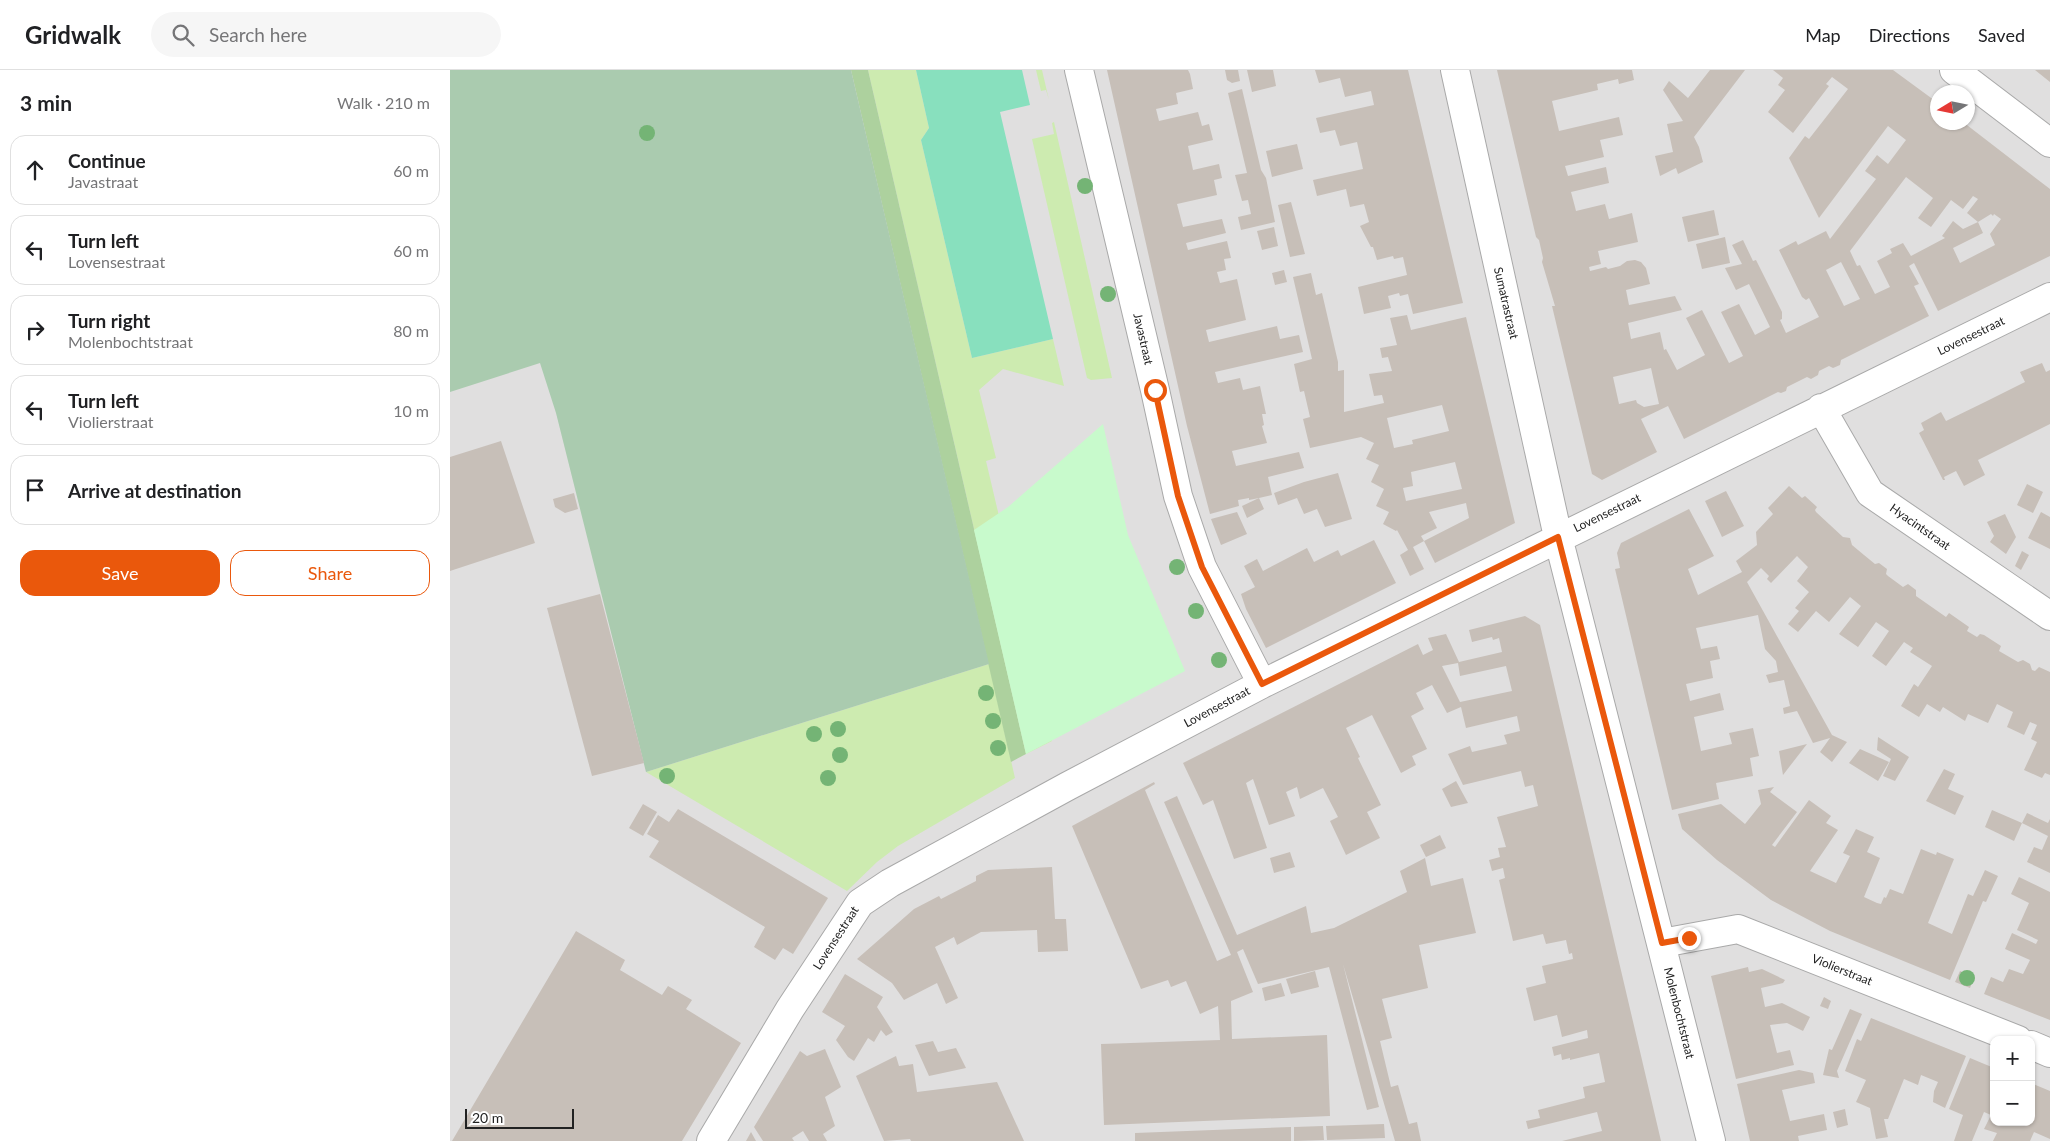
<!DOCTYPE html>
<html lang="en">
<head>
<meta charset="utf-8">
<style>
  :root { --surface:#fff; --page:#f6f6f6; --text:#202124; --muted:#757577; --line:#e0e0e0; --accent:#ea580c }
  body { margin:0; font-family:Lato,sans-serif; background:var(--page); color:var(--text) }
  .controls { position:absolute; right:15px; bottom:15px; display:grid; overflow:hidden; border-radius:10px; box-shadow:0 1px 4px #0004 }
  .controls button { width:45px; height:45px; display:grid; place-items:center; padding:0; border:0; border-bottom:1px solid var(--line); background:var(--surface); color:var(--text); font:25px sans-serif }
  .compass { position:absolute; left:1480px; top:15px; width:45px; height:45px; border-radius:50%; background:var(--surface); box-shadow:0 1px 4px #0004; rotate:260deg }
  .scale { position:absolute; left:15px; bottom:12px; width:109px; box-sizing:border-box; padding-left:5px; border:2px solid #222; border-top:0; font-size:14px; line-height:18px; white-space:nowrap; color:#222; -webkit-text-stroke:4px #fff; paint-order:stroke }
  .stop { position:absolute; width:15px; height:15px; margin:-11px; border:4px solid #ea580c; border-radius:50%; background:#fff }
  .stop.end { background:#ea580c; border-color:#fff; box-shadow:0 1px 5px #0008 }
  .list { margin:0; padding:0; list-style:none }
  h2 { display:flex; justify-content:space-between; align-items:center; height:65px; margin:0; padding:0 20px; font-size:21px }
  h2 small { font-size:16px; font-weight:400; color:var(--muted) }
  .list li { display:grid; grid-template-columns:32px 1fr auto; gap:15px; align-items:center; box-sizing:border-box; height:70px; margin:0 10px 10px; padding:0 10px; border:1px solid var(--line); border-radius:15px }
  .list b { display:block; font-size:19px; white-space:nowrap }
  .list p { margin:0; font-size:16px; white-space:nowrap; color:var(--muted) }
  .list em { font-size:16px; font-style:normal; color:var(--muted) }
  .actions { display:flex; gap:10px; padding:15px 20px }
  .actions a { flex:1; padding:11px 0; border:1px solid var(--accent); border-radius:15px; text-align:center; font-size:18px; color:var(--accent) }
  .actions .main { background:var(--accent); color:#fff }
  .icon { flex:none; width:28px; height:28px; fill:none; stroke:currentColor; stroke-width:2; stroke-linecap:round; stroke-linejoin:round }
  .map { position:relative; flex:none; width:1600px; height:1071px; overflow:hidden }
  header { display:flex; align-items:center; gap:30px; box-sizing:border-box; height:70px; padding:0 25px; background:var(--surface); border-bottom:1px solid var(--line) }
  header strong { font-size:24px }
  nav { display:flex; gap:28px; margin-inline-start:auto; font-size:18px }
  .search { width:350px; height:45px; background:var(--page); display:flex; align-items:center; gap:12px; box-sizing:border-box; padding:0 18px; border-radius:28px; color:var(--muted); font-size:19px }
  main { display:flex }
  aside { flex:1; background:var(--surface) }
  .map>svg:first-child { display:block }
</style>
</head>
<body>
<header>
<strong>Gridwalk</strong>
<div class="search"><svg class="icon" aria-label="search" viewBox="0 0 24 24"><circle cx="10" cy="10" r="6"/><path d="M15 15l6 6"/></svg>Search here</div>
<nav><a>Map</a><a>Directions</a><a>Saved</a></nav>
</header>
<main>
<aside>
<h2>3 min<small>Walk · 210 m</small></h2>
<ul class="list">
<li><svg class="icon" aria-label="ahead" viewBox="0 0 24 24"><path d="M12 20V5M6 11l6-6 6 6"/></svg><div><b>Continue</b><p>Javastraat</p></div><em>60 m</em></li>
<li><svg class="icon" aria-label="left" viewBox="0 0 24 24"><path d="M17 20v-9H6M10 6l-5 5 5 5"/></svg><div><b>Turn left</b><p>Lovensestraat</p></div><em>60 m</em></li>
<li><svg class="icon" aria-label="right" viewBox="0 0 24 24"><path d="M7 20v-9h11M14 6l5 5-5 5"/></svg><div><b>Turn right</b><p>Molenbochtstraat</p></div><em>80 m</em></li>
<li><svg class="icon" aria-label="left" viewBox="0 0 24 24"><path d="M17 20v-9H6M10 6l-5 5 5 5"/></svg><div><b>Turn left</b><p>Violierstraat</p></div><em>10 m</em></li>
<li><svg class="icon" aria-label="arrive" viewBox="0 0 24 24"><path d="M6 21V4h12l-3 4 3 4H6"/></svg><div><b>Arrive at destination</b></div></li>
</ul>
<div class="actions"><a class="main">Save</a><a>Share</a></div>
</aside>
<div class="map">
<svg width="1600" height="1071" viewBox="0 0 1600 1071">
  <rect width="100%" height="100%" fill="#f2efe9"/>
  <path fill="#e0dfdf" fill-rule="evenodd" d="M0,0H1600V1071H0ZM1488,22H1518V52H1488ZM1544,970H1581V1052H1544Z"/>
  <path fill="#cdebb0" d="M418,0H466L479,58L471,70L522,288L603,269L614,316L553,299L529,320L546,388L536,391L602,671L576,684Z
    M586,0H592L599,30L596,20L591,21Z
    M604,52L662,308L641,310L637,308L582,69L604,64L602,53Z
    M539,594L565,708L448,776L427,792L397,821L196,702Z"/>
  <path fill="#add19e" d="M401,0H418L576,684L561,692Z"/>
  <path fill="#aacbaf" d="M0,0H401L539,594L196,702L106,343L90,293L0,322Z"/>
  <path fill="#c8facc" d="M653,354L678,465L735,601L576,684L524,460L558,437Z"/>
  <path fill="#88e0be" d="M466,0H572L580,35L550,42L603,269L522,288L471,70L479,58Z"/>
  <path fill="#c7bfb8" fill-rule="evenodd" d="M657,0H738L740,4L743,19L726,23L728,34L706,39L709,51L748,42L752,56L759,54L763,70L738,76L743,100L769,94L772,108L764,110L767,125L727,134L733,157L772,149L776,163L736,173L738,180L777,171L781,188L774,189L776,200L767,202L770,213L787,209L796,250L756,260L759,272L827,256L830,269L849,265L853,282L765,302L768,313L790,308L793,320L810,316L816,344H812L814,355L812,356L817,373L782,381L786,396L849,382L854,398L818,407L822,425L809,428L814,439L797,448L792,436L809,428L799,430V428L788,430L789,436L760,444L737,356Z
    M775,0H788L790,11L782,13L777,10Z
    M797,0H823L826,16L802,22Z
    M865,0H958L1013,233L963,244L958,224L950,226L949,223L938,226L941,238L914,244L908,217L957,205L953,187L944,189L943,186L927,190L923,177H921L910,156L919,152L914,134L900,137L896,119L867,126L863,110L913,99L907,72L890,76L885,60L870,63L866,48L924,35L921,21L895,27L890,8L869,13Z
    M1047,0H1182L1184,10L1169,14L1168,9L1147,14L1148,20L1102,31L1109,61L1169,47L1173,65L1150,70L1154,87L1115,96L1118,106L1156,97L1159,113L1121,122L1125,137L1126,141L1155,134L1159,149L1182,143L1188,172L1148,181L1151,194L1139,197L1140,201L1156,197L1158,199L1170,196L1177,191L1185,190L1191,192L1196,198L1200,214L1176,220L1179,235L1225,226L1232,240L1178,253L1181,269L1210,262L1214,280L1216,279L1227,300L1255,285L1236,248L1252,240L1279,293L1293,286L1271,242L1289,234L1305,265L1320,257L1299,214L1286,220L1275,198L1292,194L1282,175L1293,170L1303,191L1306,190L1332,242V249L1330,250L1336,263L1369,247L1359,228L1356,230L1352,227L1329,180L1346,171L1348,175L1376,161L1380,169L1426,109L1415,101L1427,85L1438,94L1456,70L1438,56L1369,148L1339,88L1355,66L1359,69L1398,19L1382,7L1376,14L1379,16L1343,63L1318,42L1335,20L1328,15L1333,8L1323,0H1443L1488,33V52H1513L1600,119V186L1488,241L1464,193L1459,196L1469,214L1464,216L1479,246L1391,290L1390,295L1383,298L1379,296L1369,301L1368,305L1361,309L1357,307L1337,317L1336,321L1331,323L1328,322L1234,369L1218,336L1191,349L1207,382L1152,410L1142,404L1102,236H1105L1092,192L1093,188L1089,170L1086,167ZM1456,107L1483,128L1468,148L1481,157L1501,130L1513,139L1523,126L1528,129L1517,143L1528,152L1513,159L1503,151L1492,166L1495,168L1461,186L1453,173L1440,179L1442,183L1427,191L1440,217L1425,224L1410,195L1407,196L1400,181ZM1541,144L1543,146L1544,144L1551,149L1540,164L1545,175L1510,193L1503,178L1533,163L1528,152ZM1391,192L1410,229L1394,236L1376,200ZM1201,298L1209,334L1194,337L1187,333L1186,330L1169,334L1163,307Z
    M1260,0H1295L1244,67L1249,77L1253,92L1228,104L1226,98L1210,106L1205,86L1223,82L1217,54L1233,51L1213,20L1219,11L1238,28Z
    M1585,0H1600V12Z
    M792,19L811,100L816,108L825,152L791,160L788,147L801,144L798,130L792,131L785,105L797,103L778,23Z
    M847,74L853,99L822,107L816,81Z
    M841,132L855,184L840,187L828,135Z
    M1264,140L1269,165L1238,172L1232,147Z
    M824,157L828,176L812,180L807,161Z
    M1275,167L1280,193L1252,199L1246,174Z
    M834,200L837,212L825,215L822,203Z
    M861,203L866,225L872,223L888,292V301L894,300V342L934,333L932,325L924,326L919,304L942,301L938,287L932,288L930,278L947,275L940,248L957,245L961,260L1016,247L1065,453L985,493L974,471L1019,448L1016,433L979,442L987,458L971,466L974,471L963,477L974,499L960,506L950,485L958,480L947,460L946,461L933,454L939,442L926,436L934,419L921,412L929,395L916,389L924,373L911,367L860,378L853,349L860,347L854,321L850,322L844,294L862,289L843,207ZM992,335L999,361L962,370L963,374L944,378L937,348ZM1005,392L1012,419L956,431L953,418L963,416L961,402Z
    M1592,293L1596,302L1600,300V354L1528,390L1535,405L1514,416L1506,401L1494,407L1495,410H1493L1469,363L1474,360L1471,353L1491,342L1496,351L1535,332L1575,312L1570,302Z
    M51,371L85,473L0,501V387Z
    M888,403L902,449L875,457L867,439L854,444L847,428L828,435L824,423L854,412Z
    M1577,414L1593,422L1583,443L1567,435Z
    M1339,416L1352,428L1355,426L1367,437L1365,440L1366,442L1393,467L1400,468L1402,475L1414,485L1425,494L1429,493L1437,499L1436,504L1438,506L1453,517L1458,514L1466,520V526L1496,547L1499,543L1519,557L1517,561L1527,567L1530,564L1534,565L1551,576L1549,581L1568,592L1573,590L1580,594L1582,600L1585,601L1589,597L1600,602V705L1595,703L1592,708L1574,700L1587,672L1581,669L1587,655L1580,652L1574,665L1557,657L1563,642L1547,634L1538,653L1518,644L1515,651L1493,637L1490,642L1477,634L1469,647L1451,636L1464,614L1468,617L1482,596L1460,582L1463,578L1454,572L1436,596L1422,586L1439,561L1426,552L1408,577L1389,564L1411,536L1400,527L1379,552L1366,541L1348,562L1338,554L1349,541L1345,538L1359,522L1347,511L1358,497L1347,486L1321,513L1317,509L1319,506L1311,498L1297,512L1382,665L1397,672L1382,692L1370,682L1380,668L1363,673L1347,641L1334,644L1333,638L1340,636L1334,610L1319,613L1316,605L1328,602L1326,591L1315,579L1308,545L1246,558L1251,579L1267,576L1270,589L1260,591L1263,608L1236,614L1240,631L1270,623L1274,640L1244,647L1251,681L1282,674L1279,663L1303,658L1309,686L1300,688L1303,706L1266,713L1269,729L1222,740L1165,499L1170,498L1167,483L1171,473L1239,439L1264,486L1238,499L1248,525L1292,502L1286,491L1307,475L1306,462L1323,444L1318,438Z
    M1276,421L1294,456L1272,467L1255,431Z
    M124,423L128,439L115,443L105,437L103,429Z
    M787,442L797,464L771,475L761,449Z
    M1591,442L1600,447V479L1578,468Z
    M1555,444L1566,467L1556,484L1540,472L1544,466L1537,452Z
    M924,470L946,513L816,578L796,539L791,524L805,517L794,496L807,489L813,501L857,478L864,492L888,480L891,486Z
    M1572,481L1579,485L1571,500L1565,496Z
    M150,524L194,693L142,706L97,538Z
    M1075,546L1090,555L1211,1071H1112L1152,1061L1147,1042L1078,1059L1076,1051L1090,1048L1088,1040L1135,1028L1133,1017L1155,1012L1149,983L1120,990V988L1112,990L1111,984L1104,986L1102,977L1138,968L1137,960L1112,967L1107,945L1084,951L1076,918L1096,913L1092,896L1123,889L1122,883L1119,884L1116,870L1096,874L1093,864L1063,871L1049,810L1055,808L1053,798L1042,801L1039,790L1050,787L1048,778L1056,777L1047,747L1088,736L1083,715L1075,717L1071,701L1013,715L998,684L1020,676L1022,682L1057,674L1054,665L1070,661L1067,646L1016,658L1011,637L997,643L982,615L966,623L974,639L961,646L977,679L962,686L966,695L951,703L922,645L896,658L910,687L908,688L931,735L917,742L930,768L896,785L880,751L888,747L873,718L850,729L847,717L836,722L845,746L819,755L803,709L796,713L817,778L784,789L763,730L753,735L733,693L968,574L973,585L983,580L978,568L996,564L1009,592L1052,582L1049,568L1043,570L1042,567L1022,572L1019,560ZM1008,593L1010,606L1056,596L1062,621L1010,632L992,596Z
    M1428,667L1459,687L1445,711L1433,706L1441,689L1427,680Z
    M1357,674L1333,705L1329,681Z
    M1410,679L1439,692L1428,711L1399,693Z
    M1494,699L1505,704L1498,719L1514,726L1505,745L1476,731Z
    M1006,711L1018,733L1001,737L992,719Z
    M704,712L705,714L695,720L767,891L781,885L714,732L727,726L787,865L856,836L861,863L884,858L957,822L950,801L975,788L981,816L1013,808L1026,863L969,875L978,918L932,929L942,968L930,971L941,1017L948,1015L959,1054L967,1052L971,1071H945L893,894L929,1037L917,1040L879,897L808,914L793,879L787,882L803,922L781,931L782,969L877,965L880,1046L654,1055L651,974L770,970L768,936L750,944L736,911L721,917L718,910L691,919L622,756Z
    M1324,717L1320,722L1347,742L1322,775L1325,777L1359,730L1381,746L1376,753L1388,760L1360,801L1386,813L1400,786L1393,783L1406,759L1424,767L1417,782L1430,788L1414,827L1427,833L1431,834L1434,827L1436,828L1440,819L1453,824L1471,779L1486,785L1487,782L1504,789L1478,853L1502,864L1518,824L1523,826L1535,800L1548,806L1536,832L1533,831L1500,910L1380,861L1321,830L1267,790L1232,759L1228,744L1271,734L1295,754L1311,734L1308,720Z
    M193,734L207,742L193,766L179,758Z
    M228,739L378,828L343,884L333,878L325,890L304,877L315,857L199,787L209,771L197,764L208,745L219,752Z
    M1542,740L1572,753L1564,771L1535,757Z
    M1577,743L1598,753L1600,749V803L1577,792L1584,777L1592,780L1598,766L1572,753Z
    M990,765L996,778L976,787L970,775Z
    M840,782L845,797L824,803L820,788Z
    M602,797L605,849H616L618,881L588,882L587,860L531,862L507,875L504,867L485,877L508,928L496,934L487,913L454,930L442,913L407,889L464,839L489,826L491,829L526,811V806L538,800Z
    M1569,807L1600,822V950L1534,924L1541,907L1553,912L1559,899L1573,904L1580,890L1555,879L1562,863L1586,874L1588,870L1567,860L1579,833L1561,824Z
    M126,861L175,890L170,900L212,925L218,916L242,930L236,939L291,973L232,1071H2Z
    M1298,897L1299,902L1312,899L1335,910L1333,913L1311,918L1315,937L1332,933L1360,947L1353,961L1337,953L1320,955L1327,983L1340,980L1344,995L1286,1009L1261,906Z
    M865,901L869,917L841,924L836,909Z
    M1510,901L1524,907L1520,918L1505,912Z
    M395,904L433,927L427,937L443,962L436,966L431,960L424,972L418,968L404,991L398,987L386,970L395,956L372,942Z
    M831,913L835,926L815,931L812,918Z
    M1374,927L1381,931L1378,939L1370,936Z
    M1400,939L1412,944L1387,1001L1389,1008L1373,1005L1379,979L1382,980Z
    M1421,948L1516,986L1495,1038L1483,1032L1484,1021L1488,1012L1471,1005L1468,1015L1454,1009L1438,1049H1434L1438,1067L1426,1069L1420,1038L1406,1032L1416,1010L1395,1001L1407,969L1411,971Z
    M483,971L488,982L506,978L516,998L479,1006L465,975Z
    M375,979L391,1017L375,1027L385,1056L373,1064L377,1071H359L353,1061L342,1068L344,1071H313L304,1057L350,981L357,986Z
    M446,986L449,996L463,994L467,1022L547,1012L574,1071H461L460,1069L434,1071L406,1006Z
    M1520,988L1544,998V1052H1581V1013L1600,1021V1069L1584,1062L1580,1071H1543L1547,1063L1534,1059L1541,1045L1534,1042L1522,1071H1504L1513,1045L1499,1039Z
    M1349,1000L1363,1003L1365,1013L1332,1020L1340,1051L1374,1044L1377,1060L1348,1066L1349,1071H1300L1287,1014Z
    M1395,1039L1398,1055L1387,1058L1383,1042Z
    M934,1054L935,1068L877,1070L876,1056Z
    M873,1056L874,1070L844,1071V1057Z
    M841,1057V1071H685V1063Z
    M301,1062L306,1071H296Z"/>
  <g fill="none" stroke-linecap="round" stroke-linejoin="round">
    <defs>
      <path id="street" d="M629,0L705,320L728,426L752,497L812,614
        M1005,0L1108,467L1261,1071
        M1504,0L1600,73
        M1371,338L1420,423L1600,546
        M1212,873L1288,859L1568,970
        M1581,975L1600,983
        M261,1071L340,939L410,833L440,813L618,716L812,614L1600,227"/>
    </defs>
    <use href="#street" stroke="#a9a9a9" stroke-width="30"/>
    <use href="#street" stroke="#fff" stroke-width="28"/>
  </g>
  <g fill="#74b475">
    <circle cx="197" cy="63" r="8"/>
    <circle cx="635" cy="116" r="8"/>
    <circle cx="658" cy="224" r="8"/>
    <circle cx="727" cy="497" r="8"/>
    <circle cx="746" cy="541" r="8"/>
    <circle cx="769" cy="590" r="8"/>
    <circle cx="536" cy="623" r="8"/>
    <circle cx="543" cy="651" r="8"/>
    <circle cx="388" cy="659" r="8"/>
    <circle cx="364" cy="664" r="8"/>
    <circle cx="548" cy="678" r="8"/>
    <circle cx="390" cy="685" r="8"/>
    <circle cx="217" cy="706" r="8"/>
    <circle cx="378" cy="708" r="8"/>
    <circle cx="1517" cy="908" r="8"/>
  </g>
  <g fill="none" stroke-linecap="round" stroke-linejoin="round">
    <path stroke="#ea580c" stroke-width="6" d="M705,320L728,426L752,497L812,614L1108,467L1212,873L1239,868"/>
  </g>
  <g text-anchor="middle" stroke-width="5" stroke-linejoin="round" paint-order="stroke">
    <g font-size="12" fill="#222" stroke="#fff">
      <text transform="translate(1056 233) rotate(77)" y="4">Sumatrastraat</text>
      <text transform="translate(1521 266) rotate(-26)" y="4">Lovensestraat</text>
      <text transform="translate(693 269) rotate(77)" y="4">Javastraat</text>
      <text transform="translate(1157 443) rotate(-26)" y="4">Lovensestraat</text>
      <text transform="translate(1470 457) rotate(35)" y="4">Hyacintstraat</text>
      <text transform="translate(767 637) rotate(-28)" y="4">Lovensestraat</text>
      <text transform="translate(386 868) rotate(-57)" y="4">Lovensestraat</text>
      <text transform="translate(1392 900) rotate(22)" y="4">Violierstraat</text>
      <text transform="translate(1229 943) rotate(76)" y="4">Molenbochtstraat</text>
    </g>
  </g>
</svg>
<div class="controls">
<button>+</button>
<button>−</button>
</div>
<svg class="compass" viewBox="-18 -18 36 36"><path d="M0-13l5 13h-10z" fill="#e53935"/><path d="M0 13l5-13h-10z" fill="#757577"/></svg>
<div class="scale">20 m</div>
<div class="stop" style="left:705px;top:320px"></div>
<div class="stop end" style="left:1239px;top:868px"></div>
</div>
</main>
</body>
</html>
